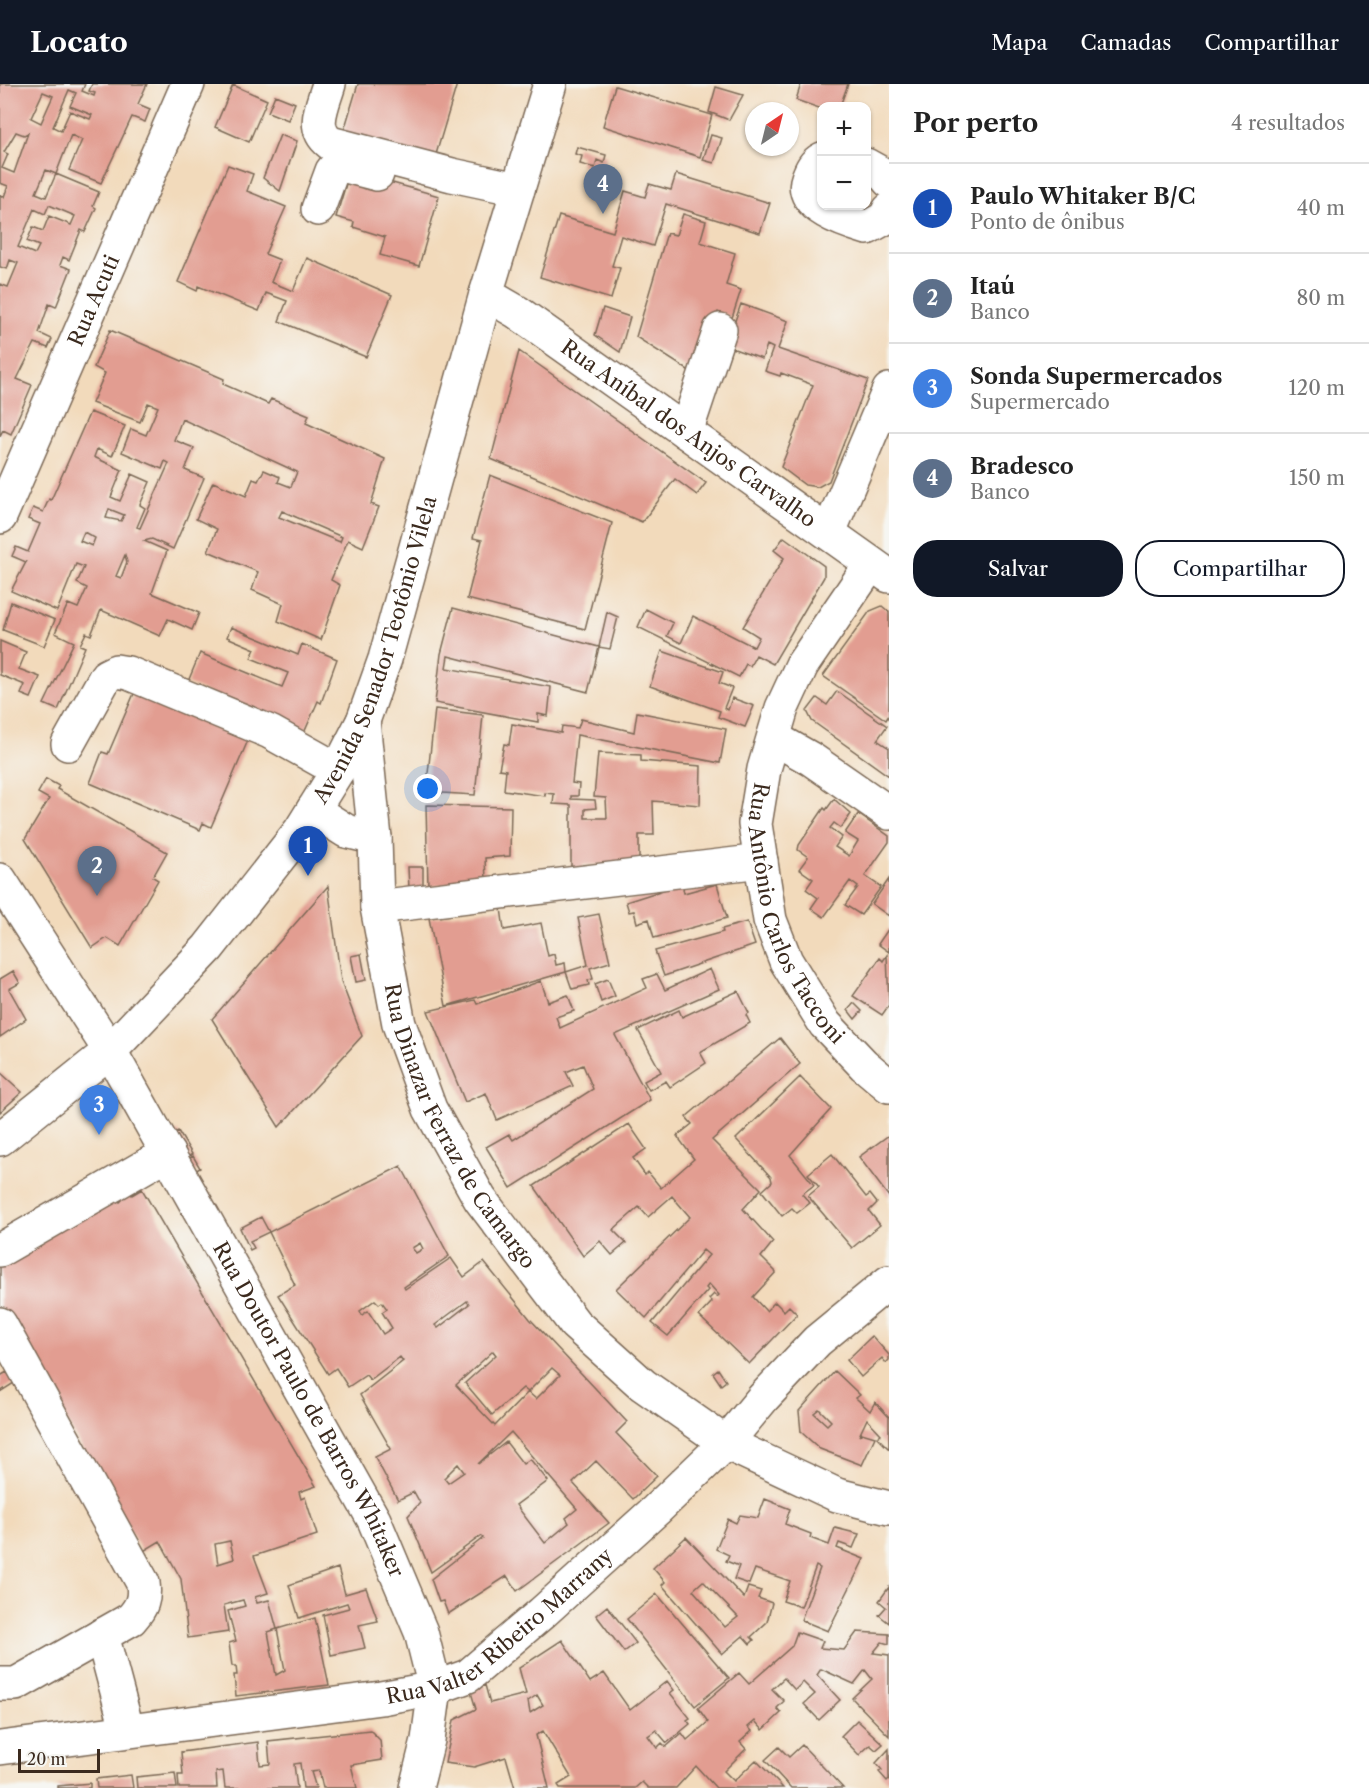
<!DOCTYPE html>
<html lang="pt">
<head>
<meta charset="utf-8">
<style>
  :root { --surface:#fff; --page:#f2f2f2; --text:#222; --muted:#767676; --line:#e0e0e0; --accent:#111827 }
  body { margin:0; font-family:"Libre Caslon Text",serif; background:var(--page); color:var(--text) }
  .controls { position:absolute; right:18px; top:18px; display:grid; overflow:hidden; border-radius:12px; box-shadow:0 2px 4px #0004 }
  .controls button { width:54px; height:54px; display:grid; place-items:center; padding:0; border:0; border-bottom:2px solid var(--line); background:var(--surface); color:var(--text); font:30px sans-serif }
  .compass { position:absolute; left:745px; top:18px; width:54px; height:54px; border-radius:50%; background:var(--surface); box-shadow:0 2px 4px #0004; rotate:35deg }
  .scale { position:absolute; left:18px; bottom:15px; width:82px; box-sizing:border-box; padding-left:6px; border:3px solid #3b2a1e; border-top:0; font-size:16px; line-height:21px; white-space:nowrap; color:#3b2a1e; -webkit-text-stroke:4px #f6f6f2; paint-order:stroke }
  .you { position:absolute; left:428px; top:705px; width:21px; height:21px; margin:-15px; border:4px solid #fff; border-radius:50%; background:#1a73e8; box-shadow:0 0 0 9px #1a73e833 }
  .badge { display:grid; place-items:center; width:39px; height:39px; border-radius:50%; background:var(--accent); color:#fff; font-size:20px; font-weight:700 }
  .pin { position:absolute; translate:-50% -50px; filter:drop-shadow(0 2px 3px #0008) }
  .pin::after { content:''; position:absolute; top:32px; width:21px; height:18px; background:inherit; clip-path:polygon(0 0,100% 0,50% 100%) }
  .list { margin:0; padding:0; list-style:none }
  h2 { display:flex; justify-content:space-between; align-items:center; height:78px; margin:0; padding:0 24px; font-size:26px }
  h2 small { font-size:20px; font-weight:400; color:var(--muted) }
  .list li { display:grid; grid-template-columns:39px 1fr auto; gap:18px; align-items:center; box-sizing:border-box; height:90px; padding:0 24px; border-top:2px solid var(--line) }
  .list b { display:block; font-size:22px; white-space:nowrap }
  .list p { margin:0; font-size:20px; white-space:nowrap; color:var(--muted) }
  .list em { font-size:20px; font-style:normal; color:var(--muted) }
  .actions { display:flex; gap:12px; padding:18px 24px }
  .actions a { flex:1; padding:14px 0; border:2px solid var(--accent); border-radius:24px; text-align:center; font-size:21px; color:var(--accent) }
  .actions .main { background:var(--accent); color:#fff }
  .map { position:relative; flex:none; width:889px; height:1704px; overflow:hidden }
  header { display:flex; align-items:center; gap:36px; box-sizing:border-box; height:84px; padding:0 30px; background:var(--accent); color:#fff }
  header strong { font-size:28px }
  nav { display:flex; gap:33px; margin-inline-start:auto; font-size:21px }
  main { display:flex }
  aside { flex:1; background:var(--surface) }
  .map>svg:first-child { display:block }
</style>
</head>
<body>
<header>
<strong>Locato</strong>
<nav><a>Mapa</a><a>Camadas</a><a>Compartilhar</a></nav>
</header>
<main>
<div class="map">
<svg width="889" height="1704" viewBox="0 0 889 1704">
  <rect width="100%" height="100%" fill="#f6f6f2"/>
  <filter id="ink" filterUnits="userSpaceOnUse"><feTurbulence type="fractalNoise" baseFrequency=".0167" numOctaves="2"/><feDisplacementMap in="SourceGraphic" scale="12" xChannelSelector="R" yChannelSelector="G"/><feConvolveMatrix kernelMatrix="1 2 1 2 8 2 1 2 1" color-interpolation-filters="sRGB"/></filter>
  <filter id="wash" filterUnits="userSpaceOnUse"><feTurbulence type="fractalNoise" baseFrequency=".008" numOctaves="4" result="noise"/><feDisplacementMap in="SourceGraphic" scale="24" xChannelSelector="R" yChannelSelector="G"/><feGaussianBlur stdDeviation="1.35" result="paint"/><feColorMatrix in="noise" values="0 0 0 0 0 0 0 0 0 0 0 0 0 0 0 0 0 1.4 0 .05"/><feComposite in="paint" operator="in"/></filter>
  <g filter="url(#wash)">
    <rect width="100%" height="100%" fill="#f2dabb"/>
    <g id="blocks">
      <path fill="#e29d91" fill-rule="evenodd" d="M0,0H85L82,7L94,12L95,9L89,7L92,0H147L138,20L150,25L145,38L132,33L101,99L69,86L82,56L71,51L56,90L99,108L93,122L96,124L85,148L81,146L69,176L63,173L60,181L71,185L56,223L49,220L39,249L52,255L48,264L35,259L17,295L32,301L11,350L3,346L0,352V200L8,203L18,179L10,176L7,185L0,183V111L4,113L8,102L0,99ZM69,6L76,9L70,22L92,31L90,35L70,27L61,47L53,43ZM43,8L53,12L41,39L31,34ZM16,48L24,51L28,49L14,89L2,84L8,70L4,68ZM46,86L56,90L46,113L36,109ZM49,121L75,132L71,141L49,132L43,147L33,143L27,157L39,162L35,170L18,163L34,125L45,130Z
        M358,0H457L434,77L343,50Z
        M801,0H848L840,22H822V25L796,16Z
        M233,1L267,16L249,58L215,43Z
        M615,2L712,31L700,73L603,42Z
        M716,3L743,11L729,36L709,28Z
        M275,11L295,19L288,36L268,28Z
        M280,51L297,57L280,107L263,94Z
        M711,51L722,54L714,79L703,76Z
        M577,63L606,71L604,79L597,76L595,84L580,80L582,72L575,70Z
        M228,81L253,90L247,107L286,123L265,170L280,176L271,198L293,207L307,174L392,211L366,273L279,237L287,217L266,209L259,227L198,202L197,207L178,198Z
        M350,87L439,112L419,182L380,171L385,153L353,143L354,138L336,133Z
        M676,90L770,119L760,149L666,120L653,162L621,152L612,182L620,184L611,215L540,193L559,132L613,148L625,107L645,113L649,100L671,106Z
        M683,130L706,137L700,158L735,169L726,201L741,206L732,234L718,228L699,293L636,253L667,149L676,151Z
        M741,220L788,237L778,265L868,296L829,397L818,403L805,401L781,383L813,301L781,289L780,292L765,287L773,264L767,261L762,275L726,262Z
        M603,224L630,233L620,268L595,251Z
        M110,246L224,295L223,300L268,320L271,315L309,331L306,339L385,375L371,420L379,423L363,463L348,456L331,496L340,501L321,556L278,537L283,520L252,506L258,488L208,467L217,445L196,435L213,398L246,412L253,395L258,397L264,386L280,393L278,398L291,403L297,388L182,335L174,356L194,364L185,386L204,394L173,465L152,455L144,457L167,467L152,509L199,529L192,546L168,535L160,552L101,526L91,551L86,549L80,561L85,563L58,626L44,620L74,558L55,549L68,520L78,524L87,504L77,499L84,483L76,480L57,527L11,507L26,478L12,472L16,463L28,468L40,440L28,435L33,424L43,428L49,415L51,416L90,328L125,342L112,372L97,365L94,373L122,386L111,413L120,417L132,390L150,398L140,421L145,424L137,443L140,444L169,379L165,377L162,385L122,368L131,345L146,351L158,323L148,319L140,338L92,319L105,289L94,283ZM109,425L124,431L121,437L106,434ZM282,427L342,453L340,458L279,433ZM84,448L95,454L92,462L80,457ZM125,471L127,478L121,494L116,492Z
        M519,267L706,399L697,411L675,395L642,438L491,375Z
        M490,391L612,439L585,545L467,515L482,456L473,454Z
        M784,453L824,482V493L773,580L756,571L750,582L746,580L739,593L638,543L646,525L673,539L667,552L681,559L693,532L754,563L759,553L743,543L784,474L774,466Z
        M11,518L55,536L44,562L3,546Z
        M882,522L889,528V631L886,636L823,592L870,527Z
        M453,524L599,563L607,528L618,533L610,565L599,563L588,608L448,572L446,584L551,603L548,632L538,630V638L435,619L441,570Z
        M231,543L298,571L302,560L337,575L321,619L318,617L304,649L187,600L200,569L282,603L288,589L251,574L255,565L227,553Z
        M0,557L26,568L19,585L40,593L31,614L21,610L25,601L0,591Z
        M662,567L723,588L719,599L732,604L724,624L728,626L732,614L754,622L745,643L718,633L720,627L650,602Z
        M139,598L252,647L211,743L203,739L200,746L90,699L102,668L108,670Z
        M837,607L887,642L877,656L889,664V692L812,637L807,627L817,614L827,621Z
        M435,625L483,631L475,711L426,708Z
        M637,628L726,645L720,679L577,651L572,699L579,700L578,712H571V715L595,716L596,724L585,725V734H607L606,714L594,713L598,669L641,671V677L701,682L700,721L653,717L654,751H639V779L583,781V791L571,792V721L553,720L554,710L545,709V712L504,706L506,686L499,685L504,660L509,661L512,640L561,649L562,642L578,644L581,635L634,648Z
        M46,695L59,702L57,705L167,768L153,793L158,796L120,862L107,854L92,864L25,755L49,715L38,709Z
        M834,715L851,730L841,744L834,739L830,744L842,753L835,763L849,772L858,757L845,749L858,730L889,752V758L865,792L881,803L861,831L845,821L858,803L850,797L824,833L811,824L818,814L806,805L813,795L799,785L808,773L798,766L799,761L824,724L826,726Z
        M426,721L511,723L510,772L485,774L486,796L428,803Z
        M408,783H423V805H409Z
        M889,795V832L872,820Z
        M682,800L684,809L717,800L727,834L654,854L649,835L637,839L634,827L629,828L626,818Z
        M328,802L341,897L362,952L279,1043L212,935Z
        M501,824L504,846L541,839L548,872L554,870L556,881L565,879L566,888L588,881L578,834L599,830L610,878L590,884L593,895L588,896L589,901L572,905L566,888L446,922L429,834Z
        M747,838L755,861L664,892L655,867L723,848L722,845Z
        M889,844V868L878,860Z
        M361,870L366,896L356,898L351,872Z
        M887,871L889,921L882,931L853,912L880,874L883,877Z
        M710,885L719,905L615,951L650,1016L511,1104L486,1063L509,1050L513,1056L593,1005L583,981L566,988L573,1002L497,1036L486,1009L465,1018L428,927L475,916L477,920L541,897L548,918L568,911L574,927L556,933L560,944L647,904L643,895L657,890L665,906Z
        M13,887L20,899L9,905L26,935L0,953V895Z
        M608,895L615,912L601,918L595,900Z
        M738,907L749,929L746,931L750,939L700,968L706,979L670,1003L666,997L649,1006L644,997L661,988L638,946L679,926L682,933Z
        M854,919L862,927L855,935L848,926Z
        M780,954L800,980L712,1056L761,1105L743,1125L773,1158L761,1173L776,1188L753,1213L766,1227L775,1218L784,1227L789,1222L797,1230L749,1280L699,1232L712,1218L709,1215L714,1210L717,1213L719,1211L709,1200L706,1204L708,1206L668,1252L652,1239L709,1171L703,1166L646,1234L616,1205L690,1133L672,1112L648,1133L639,1123L613,1146L626,1159L612,1171L600,1157L583,1172L534,1102L629,1040L646,1065L633,1074L645,1091L648,1088L661,1104L694,1075L677,1052L692,1040L686,1033Z
        M0,988L22,1008L0,1028Z
        M800,993L831,1025L790,1071L814,1101L802,1110L810,1119L797,1129L792,1124L782,1132L762,1107L772,1098L771,1093L736,1055Z
        M178,1047L192,1070L185,1075L171,1051Z
        M889,1051V1113L859,1073Z
        M832,1070L866,1113L870,1110L877,1119L869,1127L880,1141L852,1164L808,1112L819,1103L808,1090Z
        M193,1072L200,1084L192,1089L185,1077Z
        M401,1082L449,1172L404,1203L405,1205L451,1174L464,1193L484,1178L530,1235L627,1338L616,1349L657,1392L633,1415L596,1377L573,1399L609,1439L517,1507L507,1492L448,1530L443,1517L439,1518L431,1495L483,1454L481,1452L431,1488L408,1432L420,1419L414,1408L398,1416L375,1373L391,1365L360,1311L403,1277L400,1273L370,1296L366,1291L348,1303L336,1284L328,1290L278,1211L295,1201L269,1148ZM420,1159L423,1165L416,1169L412,1164ZM375,1216L379,1220L382,1218L387,1225L382,1228L392,1244L383,1250L368,1227L362,1231L360,1227ZM467,1217L469,1220L438,1244L435,1241ZM493,1267L496,1271L465,1299L492,1331L523,1304L528,1308L495,1342L456,1301ZM552,1284L560,1291L536,1315L528,1308ZM511,1348L577,1425L566,1434L569,1439L545,1459L516,1421L548,1397L530,1375L523,1380L506,1358L478,1380ZM458,1380L464,1388L448,1399L444,1394Z
        M127,1104L132,1111L142,1105L316,1402L299,1408L301,1415L305,1413L317,1451L254,1472L268,1509L255,1513L257,1519L269,1516L277,1545L268,1548L276,1591L285,1586L277,1545L315,1534L329,1601L236,1612L234,1591H237L236,1582H232L229,1559L236,1557L228,1527L245,1522L243,1516L224,1521L228,1548L188,1554L181,1495L160,1457L142,1468L0,1222V1177L115,1110L120,1118L122,1116L118,1109ZM230,1457L234,1475L218,1480L215,1460Z
        M261,1133L269,1148L250,1157L254,1164L250,1166L240,1144Z
        M872,1252L889,1271V1276L886,1279L882,1274L861,1293L847,1276Z
        M718,1285L726,1297L721,1301L713,1289Z
        M835,1287L860,1311L856,1314L870,1327L875,1318L889,1333V1365L877,1353L881,1350L867,1335L859,1352L862,1349L875,1353L862,1381L820,1365L801,1348L799,1327ZM819,1325L831,1337L827,1341L814,1329Z
        M7,1288L14,1299L0,1308V1292Z
        M765,1415L790,1425L785,1440L811,1450L810,1454L829,1461L835,1444L859,1450L853,1464L839,1459L837,1464L864,1475L828,1547L801,1536L820,1484L816,1482L801,1523L783,1517L790,1497L755,1485L749,1500L734,1495L739,1482L726,1477L729,1471L716,1465L728,1435L736,1439L740,1431L758,1434Z
        M686,1453L744,1514L748,1503L761,1507L758,1514L772,1519L767,1538L751,1553L754,1556L750,1560L743,1552L722,1570L662,1501L665,1498L653,1484ZM703,1497L738,1533L725,1543L693,1506Z
        M338,1484L345,1510L366,1504L378,1537L359,1541L365,1564L331,1571L323,1531L349,1524L347,1519L299,1534L289,1501Z
        M889,1503V1539L879,1531L886,1523L879,1517Z
        M657,1510L729,1594L695,1622L627,1535Z
        M607,1522L636,1559L624,1568L596,1531Z
        M797,1548L823,1557L820,1564L844,1566L857,1548L889,1550V1560L882,1558L873,1569L889,1571V1652L852,1614L872,1595L865,1586L854,1600L821,1585L817,1591L840,1616L819,1636L804,1620L815,1610L803,1598L795,1606L784,1594L772,1605L784,1617L777,1624L781,1629L763,1646L755,1637L748,1643L752,1647L740,1658L746,1665L724,1687L734,1697L756,1676L783,1704H716L696,1682L676,1704H648L642,1698L635,1704H560L558,1701L571,1693L543,1647L536,1651L549,1704H515L506,1673L474,1683L445,1679L454,1636L476,1625L471,1608L485,1601L490,1619L526,1610L519,1584L562,1556L590,1598L604,1589L630,1626L667,1597L674,1606L670,1609L690,1634L687,1636L690,1640L667,1659L656,1646L648,1652L657,1664L662,1659L666,1663L682,1649L687,1656L708,1638L698,1624L739,1589L749,1600L792,1562ZM537,1611L543,1621L530,1629L528,1617Z
        M857,1636L883,1660L876,1666L870,1661L859,1671L841,1652Z
        M370,1646L380,1656L382,1676L351,1681L357,1704H323L319,1687L311,1688L316,1704H303L300,1679L294,1680L297,1704H225L223,1687L216,1688L217,1704H179L178,1691H183L181,1668L258,1658L260,1681L270,1680L268,1657Z
        M802,1661L843,1704H791L765,1676L779,1663L789,1673Z
        M889,1665V1695L887,1697L879,1688L882,1686L876,1679Z
        M175,1689L177,1704H137L136,1693Z
        M131,1691L133,1704H97L96,1695Z
        M90,1699V1704H58V1702Z"/>
    </g>
  </g>
  <g filter="url(#ink)">
    <use href="#blocks" fill-opacity="0" stroke="#7b6855" stroke-width="1.5"/>
    <g fill="none" stroke-linecap="round" stroke-linejoin="round">
      <defs>
        <g id="minor">
          <path d="M329,0C323,21 310,44 330,59L452,91L518,105"/>
          <path d="M822,75C814,79 811,86 808,94C797,123 847,138 867,144L885,134L889,126"/>
          <path d="M866,81L884,91L889,97"/>
          <path d="M318,125L332,87L338,80L377,90"/>
          <path id="s1" d="M486,210L517,228L889,492"/>
          <path d="M686,348L720,246"/>
          <path id="s2" d="M0,433L188,0"/>
          <path d="M829,448L889,306"/>
          <path id="s3" d="M871,480L802,581L782,624L764,685L755,740L770,836L786,877L825,940L864,981L889,1002"/>
          <path id="s4" d="M363,637L375,754L377,823L399,940L430,1025L480,1115L575,1240L643,1301L726,1359L837,1411L889,1424"/>
          <path d="M774,654L811,675L889,729"/>
          <path d="M68,660L106,592L116,587L128,589L270,648L338,686"/>
          <path d="M313,726L346,747L375,754"/>
          <path d="M377,823L761,777"/>
          <path id="s5" d="M110,967L374,1436L421,1548L435,1604L428,1656L416,1704"/>
          <path d="M0,1166L168,1069"/>
          <path d="M0,1240L143,1499C145,1515 142,1523 131,1535L16,1600H0"/>
          <path d="M102,1551L127,1645"/>
          <path id="s6" d="M0,1664L381,1614L435,1604L468,1592L542,1529L656,1426L726,1359L763,1314L817,1257L889,1198"/>
        </g>
        <g id="major">
          <path d="M0,796L110,967"/>
          <path id="s7" d="M0,1055L110,967L208,864L300,747L338,686L363,637L385,575L486,210L550,0"/>
        </g>
      </defs>
      <use href="#minor" stroke="#7b6855" stroke-width="36"/>
      <use href="#major" stroke="#7b6855" stroke-width="36"/>
      <use href="#minor" stroke="#fff" stroke-width="33"/>
      <use href="#major" stroke="#fff" stroke-width="33"/>
    </g>
  </g>
  <g text-anchor="middle" stroke-width="4.5" stroke-linejoin="round" paint-order="stroke">
    <g font-size="21" fill="#3b2a1e" stroke="#f6f6f2">
      <text dy="7" stroke="none"><textPath href="#s2" startOffset="236">Rua Acuti</textPath></text>
      <text dy="7" stroke="none"><textPath href="#s1" startOffset="246">Rua Aníbal dos Anjos Carvalho</textPath></text>
      <text dy="7" stroke="none"><textPath href="#s7" startOffset="630">Avenida Senador Teotônio Vilela</textPath></text>
      <text dy="7" stroke="none"><textPath href="#s3" startOffset="387">Rua Antônio Carlos Tacconi</textPath></text>
      <text dy="7" stroke="none"><textPath href="#s4" startOffset="424">Rua Dinazar Ferraz de Camargo</textPath></text>
      <text dy="7" stroke="none"><textPath href="#s5" startOffset="410">Rua Doutor Paulo de Barros Whitaker</textPath></text>
      <text dy="7" stroke="none"><textPath href="#s6" startOffset="526">Rua Valter Ribeiro Marrany</textPath></text>
    </g>
  </g>
</svg>
<div class="controls">
<button>+</button>
<button>−</button>
</div>
<svg class="compass" viewBox="-18 -18 36 36"><path d="M0-13l5 13h-10z" fill="#e53935"/><path d="M0 13l5-13h-10z" fill="#767676"/></svg>
<div class="scale">20 m</div>
<div class="you"></div>
<div class="pin badge" style="left:308px;top:792px;background:#1a4fb4">1</div>
<div class="pin badge" style="left:97px;top:812px;background:#5c6f8a">2</div>
<div class="pin badge" style="left:99px;top:1051px;background:#3f7fe0">3</div>
<div class="pin badge" style="left:603px;top:130px;background:#5c6f8a">4</div>
</div>
<aside>
<h2>Por perto<small>4 resultados</small></h2>
<ul class="list">
<li><span class="badge" style="background:#1a4fb4">1</span><div><b>Paulo Whitaker B/C</b><p>Ponto de ônibus</p></div><em>40 m</em></li>
<li><span class="badge" style="background:#5c6f8a">2</span><div><b>Itaú</b><p>Banco</p></div><em>80 m</em></li>
<li><span class="badge" style="background:#3f7fe0">3</span><div><b>Sonda Supermercados</b><p>Supermercado</p></div><em>120 m</em></li>
<li><span class="badge" style="background:#5c6f8a">4</span><div><b>Bradesco</b><p>Banco</p></div><em>150 m</em></li>
</ul>
<div class="actions"><a class="main">Salvar</a><a>Compartilhar</a></div>
</aside>
</main>
</body>
</html>
